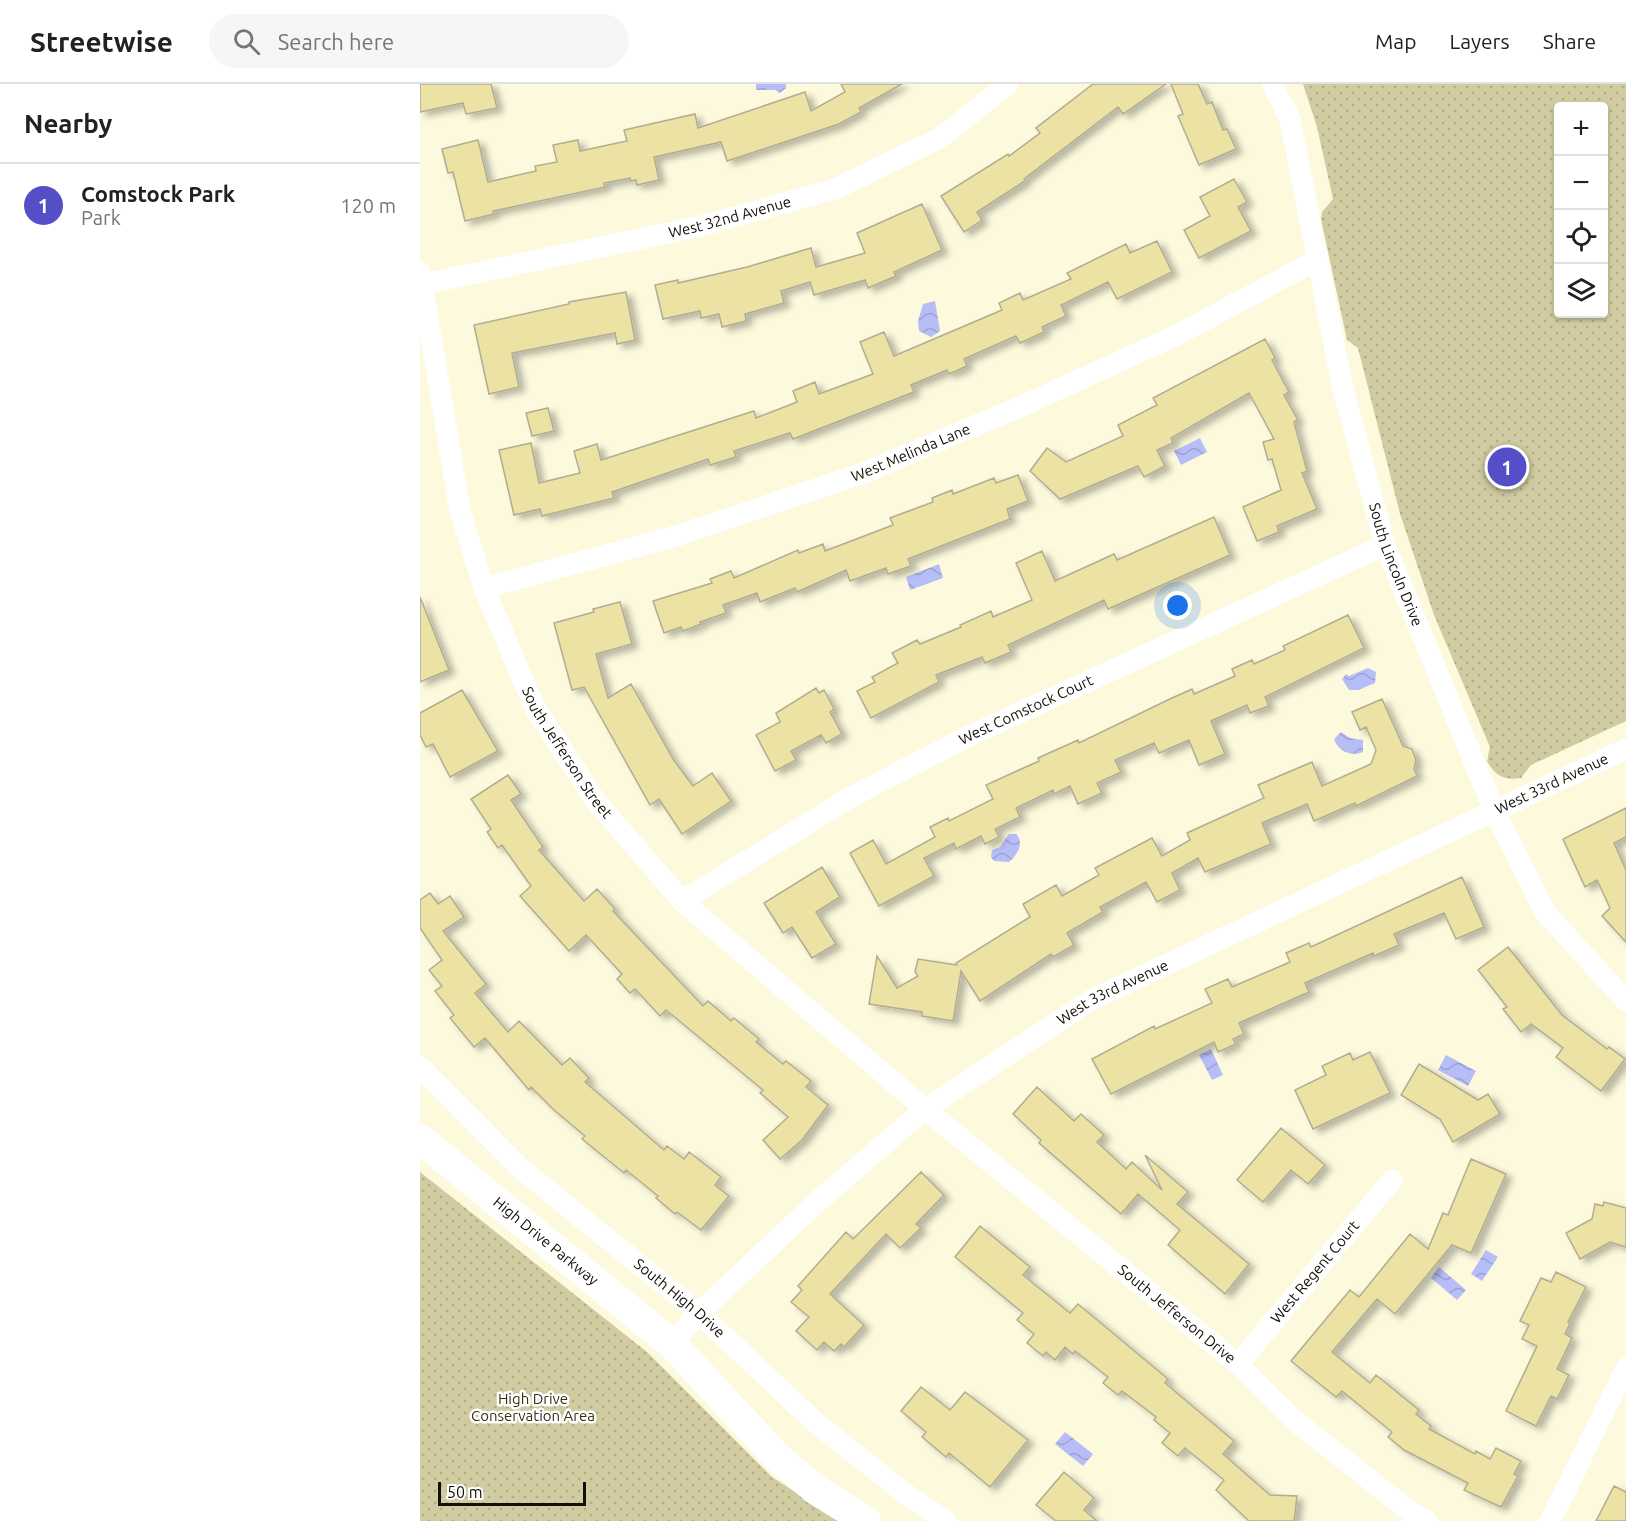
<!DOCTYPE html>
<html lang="en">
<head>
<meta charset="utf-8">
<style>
  :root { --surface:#fff; --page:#f6f6f6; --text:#202124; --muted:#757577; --line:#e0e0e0; --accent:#544fc7 }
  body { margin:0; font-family:Ubuntu,sans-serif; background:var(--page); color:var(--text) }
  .controls { position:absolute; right:18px; top:18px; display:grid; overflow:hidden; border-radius:6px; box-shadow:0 2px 4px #0004 }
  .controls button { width:54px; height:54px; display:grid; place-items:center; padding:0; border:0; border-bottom:2px solid var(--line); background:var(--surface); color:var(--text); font:30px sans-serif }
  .scale { position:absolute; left:18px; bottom:15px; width:148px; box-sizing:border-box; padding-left:6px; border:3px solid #110f06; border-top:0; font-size:16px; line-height:21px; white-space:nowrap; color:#110f06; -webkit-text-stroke:4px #fff; paint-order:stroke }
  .you { position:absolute; left:758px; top:522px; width:21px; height:21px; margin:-15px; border:4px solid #fff; border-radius:50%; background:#1a73e8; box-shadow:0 0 0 9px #1a73e833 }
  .badge { display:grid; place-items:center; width:39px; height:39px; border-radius:50%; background:var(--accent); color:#fff; font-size:20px; font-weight:700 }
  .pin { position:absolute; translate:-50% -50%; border:3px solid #fff; box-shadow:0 2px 6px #0006 }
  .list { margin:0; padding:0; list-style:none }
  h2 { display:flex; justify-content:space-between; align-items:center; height:78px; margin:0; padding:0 24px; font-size:26px }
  h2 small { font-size:20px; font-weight:400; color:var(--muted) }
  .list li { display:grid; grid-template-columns:39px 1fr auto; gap:18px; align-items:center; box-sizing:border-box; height:84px; padding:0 24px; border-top:2px solid var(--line) }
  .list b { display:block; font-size:22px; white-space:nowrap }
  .list p { margin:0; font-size:20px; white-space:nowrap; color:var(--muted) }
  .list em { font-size:20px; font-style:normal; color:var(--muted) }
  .icon { flex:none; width:33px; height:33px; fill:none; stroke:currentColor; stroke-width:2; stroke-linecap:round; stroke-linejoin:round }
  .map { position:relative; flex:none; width:1206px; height:1437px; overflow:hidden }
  header { display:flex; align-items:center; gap:36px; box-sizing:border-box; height:84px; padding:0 30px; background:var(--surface); border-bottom:2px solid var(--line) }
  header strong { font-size:28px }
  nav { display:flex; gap:33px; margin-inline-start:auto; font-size:21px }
  .search { width:420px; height:54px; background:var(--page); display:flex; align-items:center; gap:15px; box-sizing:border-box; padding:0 21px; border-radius:33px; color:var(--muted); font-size:22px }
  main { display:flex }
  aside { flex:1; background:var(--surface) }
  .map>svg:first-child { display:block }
</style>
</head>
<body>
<header>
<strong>Streetwise</strong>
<div class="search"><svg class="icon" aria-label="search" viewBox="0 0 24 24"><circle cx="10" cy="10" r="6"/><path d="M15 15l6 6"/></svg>Search here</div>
<nav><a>Map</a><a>Layers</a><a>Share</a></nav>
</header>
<main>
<aside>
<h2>Nearby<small></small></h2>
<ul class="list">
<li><span class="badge">1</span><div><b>Comstock Park</b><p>Park</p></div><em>120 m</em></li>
</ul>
</aside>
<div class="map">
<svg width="1206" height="1437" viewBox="0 0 1206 1437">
  <defs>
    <pattern id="park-dots" width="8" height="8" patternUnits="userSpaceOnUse" patternTransform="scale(1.5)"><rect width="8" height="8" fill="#d0cba0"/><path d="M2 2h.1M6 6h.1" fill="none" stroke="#b2ad88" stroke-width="1.8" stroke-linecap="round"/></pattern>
    <pattern id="water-waves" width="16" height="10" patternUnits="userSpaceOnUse" patternTransform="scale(1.5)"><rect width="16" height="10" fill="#b7bdf7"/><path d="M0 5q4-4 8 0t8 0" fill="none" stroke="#9ca1d2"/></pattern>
    <filter id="shadow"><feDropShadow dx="6" dy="4" stdDeviation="3" flood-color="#0004"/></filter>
  </defs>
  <rect width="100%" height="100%" fill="#fdf9dd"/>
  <path fill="url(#park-dots)" fill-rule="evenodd" d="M883,0H1206V637L1111,681L1101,694C1085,697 1075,692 1067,677L1070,663L1014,531L980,430L938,264L927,256L901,135L902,128L913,115L897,43ZM1184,22V230H1138V22Z
    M0,1088L227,1268L352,1393L420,1437H0Z"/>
  <path fill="url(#water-waves)" d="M336,0H366V4L360,9L355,6H336Z
    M515,217L520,247L511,253L499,247L498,237L503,220Z
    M780,354L787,368L761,381L754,367Z
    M519,480L523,494L490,506L486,493Z
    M948,584L956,588L955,599L938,606H929L922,595L926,590L929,592Z
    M921,648L930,654L943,656V668C931,673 918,667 914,655Z
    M589,750H596C605,758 597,772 589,778L574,777L571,773L572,766L580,763Z
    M791,965L803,991L792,996L779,971Z
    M1026,971L1056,987L1048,1002L1018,986Z
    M1066,1166L1078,1173L1062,1197L1051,1190Z
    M1019,1183L1046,1206L1037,1216L1011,1194Z
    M645,1348L673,1370L663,1382L635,1360Z"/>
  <path fill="#ebe2a3" stroke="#b0ad93" stroke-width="1.5" filter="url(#shadow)" d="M0,0H71L77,24L46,30L43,19L0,28Z
    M421,0H482L439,24L441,28L419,40L307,77L301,58L234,73L239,96L217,101L216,96L211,97L210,94L184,99L185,103L73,127L74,130L45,137L33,88L28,89L22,65L58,56L68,98L116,87L115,82L137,78L133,61L158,56L160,67L207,57L204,46L275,30L278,44L385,8L391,27L425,8Z
    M673,0H746L703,30L698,23L604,95L605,97L557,128L562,136L544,148L521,112L588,70L589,72L620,49L616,44Z
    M751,0H778L787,20L792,18L803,46L807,45L816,65L779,81L758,32L763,30Z
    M814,95L827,118L818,123L831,147L779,174L764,146L790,132L780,113Z
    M502,120L522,166L474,188L476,192L448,204L445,196L394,211L390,198L361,207L364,219L325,230L326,237L302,243L299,230L281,234L280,227L243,235L235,201L258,196V199L327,183L391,164L396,183L445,169L437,149Z
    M737,157L752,188L697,215L688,198L641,221L646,232L622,243L624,248L600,259L596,252L544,275L547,282L529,290L527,286L491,301L494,308L373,355L370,349L314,367L316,373L290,381L288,375L192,408L194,414L122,432L120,425L94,431L79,366L111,359L119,399L160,389L154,367L177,360L181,376L334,327L336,334L377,318L373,307L395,298L399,310L453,290L440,258L464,248L474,272L582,226L579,219L600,209L603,216L651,195L647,189L706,160L710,169Z
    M206,208L215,256L197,260L195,249L92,269L99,303L69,310L54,241L149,220V218Z
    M845,255L855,274L852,276L869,308L864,311L878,336L874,338L887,387L882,389L897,425L857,442L859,448L837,457L823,423L861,406L852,375L848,376L843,358L854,355L829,309L751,354L753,359L737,366L745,382L724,393L718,382L640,415L610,387L627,364L646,378L703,352L698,341L737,321L733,314Z
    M128,324L134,347L112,352L106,329Z
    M598,391L608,417L587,425L590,435L488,475L491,482L468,490L466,484L430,497L426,486L377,508L375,504L340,518L337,509L303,521L306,529L280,538L281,540L263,547L261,543L244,549L233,517L292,499L290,495L311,487L314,494L378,466L379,469L403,460L405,467L473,441L470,434L513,418L512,414L532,406L533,410L574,394L576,399Z
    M794,433L810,471L688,525L684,516L588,561L591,568L565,579L562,573L516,591L519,598L451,634L437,607L455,598L452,593L478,579L472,569L497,556L500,560L541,543L540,541L571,527L573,533L612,516L596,479L622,467L635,497L694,470L697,476Z
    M0,513L29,586L0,598Z
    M200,518L212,560L176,570L188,614L211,600L253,675L273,702L292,689L311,717L262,750L239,715L230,721L164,603L152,606L134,539L174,528L173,525Z
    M928,531L944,564L845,613L849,622L830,629L827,621L791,637L805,670L779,681L769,656L739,669L734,659L695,676L701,688L677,699L682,709L658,720L650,702L634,710L633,706L596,724L600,733L575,745L579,753L565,760L561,752L536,765L534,759L504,774L514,792L459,822L430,769L453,756L466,780L515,753L510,743L528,734L529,737L573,715L566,701L619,677L618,674L658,656L659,659L752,614L772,605L774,610L815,592L812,585L832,576L834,580L865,566L863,562Z
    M396,604L399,609L404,606L414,625L410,628L422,650L406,659L401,651L371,667L376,676L355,687L336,651L360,638L356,629Z
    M42,606L78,667L30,693L13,660L6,663L0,651V629Z
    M962,615L983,662L992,665L996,676L994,685L997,692L936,722L935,719L894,737L887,720L842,739L851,760L785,788L778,774L752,789L760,806L737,818L726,798L680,823L683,828L647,849L654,861L633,873L631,870L560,917L541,887L533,937L502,932V928L449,920L457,872L477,904L498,892L495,888L498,875L537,881L536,879L610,833L603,820L636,801L642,812L679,791L675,784L732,754L742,772L770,756L767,749L844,714L838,701L892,678L902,702L951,680L956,666L946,643L940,646L932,628Z
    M88,691L101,710L91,716L123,763L119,766L164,817L177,805L195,825L193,827L283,922L288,917L311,937L314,934L339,955L336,958L363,980L366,977L391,997L386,1003L408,1021L382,1056L360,1075L343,1056L368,1033L340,1009L343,1006L246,926L240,932L215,905L210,909L197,895L202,890L166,851L149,867L100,812L111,802L82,761L78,764L67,748L71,745L51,715Z
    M1206,724V753L1194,759L1206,786V858L1182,832L1190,824L1177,796L1165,803L1143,755Z
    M402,783L420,813L396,828L416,860L392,874L372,843L363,849L344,819Z
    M1042,793L1064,843L1036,855L1024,829L974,850L979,861L954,872L953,869L885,899L889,908L819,939L824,950L813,955L816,960L798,968L794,958L691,1010L672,975L734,942L735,945L792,919L785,905L808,895L812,903L870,878L866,869L889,859L891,863Z
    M10,809L18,820L30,812L44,833L23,847L66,900L55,909L88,948L99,937L142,981L150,974L169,994L165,998L244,1066L247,1062L264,1075L269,1068L301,1093L295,1101L309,1112L281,1146L257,1128L255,1130L236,1114L238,1112L206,1086L204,1089L162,1055L165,1052L134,1026L111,1003L109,1006L65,954L54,963L30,934L34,931L15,907L22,902L9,886L22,876L0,844V816Z
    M1088,863L1142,931L1187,965L1189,963L1205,975L1181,1007L1136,973L1143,964L1111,940L1101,948L1083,925L1087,923L1058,886Z
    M950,968L970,1009L893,1045L875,1006L906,991L902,982L930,969L933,976Z
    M999,980L1058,1016L1068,1010L1080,1030L1033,1058L1020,1035L981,1011Z
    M617,1003L654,1037L661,1030L684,1051L677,1058L706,1085L712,1078L742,1106L725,1071L768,1108L757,1120L829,1180L805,1210L748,1161L760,1146L718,1110L701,1130L619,1059L621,1056L593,1030Z
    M861,1044L905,1081L888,1100L871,1086L843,1118L817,1096Z
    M1051,1075L1086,1090L1051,1169L1032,1161L975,1230L957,1215L912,1268L950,1299L956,1291L999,1326L996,1330L1011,1342L1009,1345L1055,1370L1056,1367L1070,1375L1076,1364L1101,1377L1094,1390L1098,1392L1081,1423L1044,1406L1048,1399L984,1366L968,1353L972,1348L922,1307L916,1313L871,1277L930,1206L939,1213L990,1150L1008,1165L1023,1129L1028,1131Z
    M501,1088L524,1111L496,1140L501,1144L480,1164L466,1150L410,1210L444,1241L424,1263L421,1260L414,1267L404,1258L397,1266L376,1247L389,1233L371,1218L382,1206L378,1202L426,1148L433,1155Z
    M1184,1118L1206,1124V1163L1190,1158L1160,1175L1146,1149L1172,1135L1175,1120L1183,1122Z
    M560,1142L610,1183L603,1191L650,1229L658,1220L748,1295L745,1299L814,1357L803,1370L850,1411L877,1412L874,1437H829L796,1406L804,1396L765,1364L758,1372L742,1359L750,1349L734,1336L736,1333L702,1307L698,1311L683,1299L688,1293L655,1267L653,1270L645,1263L635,1276L626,1268L623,1272L607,1259L614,1250L597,1236L603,1229L535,1173Z
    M1136,1188L1166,1203L1148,1238L1150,1239L1145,1250L1152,1254L1137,1285L1149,1291L1137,1315L1131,1312L1116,1342L1086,1327L1117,1262L1102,1255L1109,1241L1100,1237L1121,1194L1131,1198Z
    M501,1303L530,1326L545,1308L608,1356L570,1403L529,1369L526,1373L502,1353L506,1348L481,1327Z
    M644,1388L674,1414L664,1426L677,1437H636L616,1421Z
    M1194,1402L1206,1408V1437H1176Z"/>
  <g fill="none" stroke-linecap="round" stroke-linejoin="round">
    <g stroke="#fff" stroke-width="21">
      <path id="s1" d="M852,0L870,35L922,301L965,461L1074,726L1125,828L1206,917"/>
      <path id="s2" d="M0,188L40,427L64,504L115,624L175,716L262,817L505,1025L818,1280L873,1335L993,1430L1007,1437"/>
      <path id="s3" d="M3,200L277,143L415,105L520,54L588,0"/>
      <path id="s4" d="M64,504L253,453L441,390L602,322L757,251L897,176"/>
      <path id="s5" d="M262,817L431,713L551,651L965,461"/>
      <path id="s6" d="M0,983L99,1083L279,1229L396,1339L487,1411L526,1437"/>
      <path id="s7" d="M252,1260L279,1229L396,1119L505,1025L671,916L1206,665"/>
      <path id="s8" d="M818,1280L972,1096"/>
      <path d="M1130,1437L1206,1284"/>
    </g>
    <path stroke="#fff" stroke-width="30" id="s9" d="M0,1055L252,1260L358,1374L396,1406L446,1437"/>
  </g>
  <g text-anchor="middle" stroke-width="5" stroke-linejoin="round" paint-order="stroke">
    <g font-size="15" fill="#110f06" stroke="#fff">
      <text dy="5" stroke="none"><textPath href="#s3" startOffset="314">West 32nd Avenue</textPath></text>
      <text dy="5" stroke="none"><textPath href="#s4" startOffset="448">West Melinda Lane</textPath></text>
      <text dy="5" stroke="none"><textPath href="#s1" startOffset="498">South Lincoln Drive</textPath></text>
      <text dy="5" stroke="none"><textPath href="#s5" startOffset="394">West Comstock Court</textPath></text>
      <text dy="5" stroke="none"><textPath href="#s2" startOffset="508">South Jefferson Street</textPath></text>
      <text dy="5" stroke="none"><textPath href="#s7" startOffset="1053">West 33rd Avenue</textPath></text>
      <text dy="5" stroke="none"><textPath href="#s7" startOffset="567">West 33rd Avenue</textPath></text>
      <text dy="5" stroke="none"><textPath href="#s9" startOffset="162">High Drive Parkway</textPath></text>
      <text dy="5" stroke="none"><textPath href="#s8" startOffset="120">West Regent Court</textPath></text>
      <text dy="5" stroke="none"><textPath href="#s6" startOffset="348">South High Drive</textPath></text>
      <text dy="5" stroke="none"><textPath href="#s2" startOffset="1341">South Jefferson Drive</textPath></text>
    </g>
    <g font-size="15" fill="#343014" stroke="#fff">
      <text x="113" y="1320">High Drive<tspan x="113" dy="17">Conservation Area</tspan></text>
    </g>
  </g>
</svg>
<div class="controls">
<button>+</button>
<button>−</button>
<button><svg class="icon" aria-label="locate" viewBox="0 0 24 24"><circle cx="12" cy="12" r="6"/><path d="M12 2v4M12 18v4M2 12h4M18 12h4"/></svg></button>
<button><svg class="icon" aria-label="layers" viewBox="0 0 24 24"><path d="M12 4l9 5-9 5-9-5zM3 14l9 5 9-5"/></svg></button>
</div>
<div class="scale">50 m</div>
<div class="you"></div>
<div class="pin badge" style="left:1087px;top:383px">1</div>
</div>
</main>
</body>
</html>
